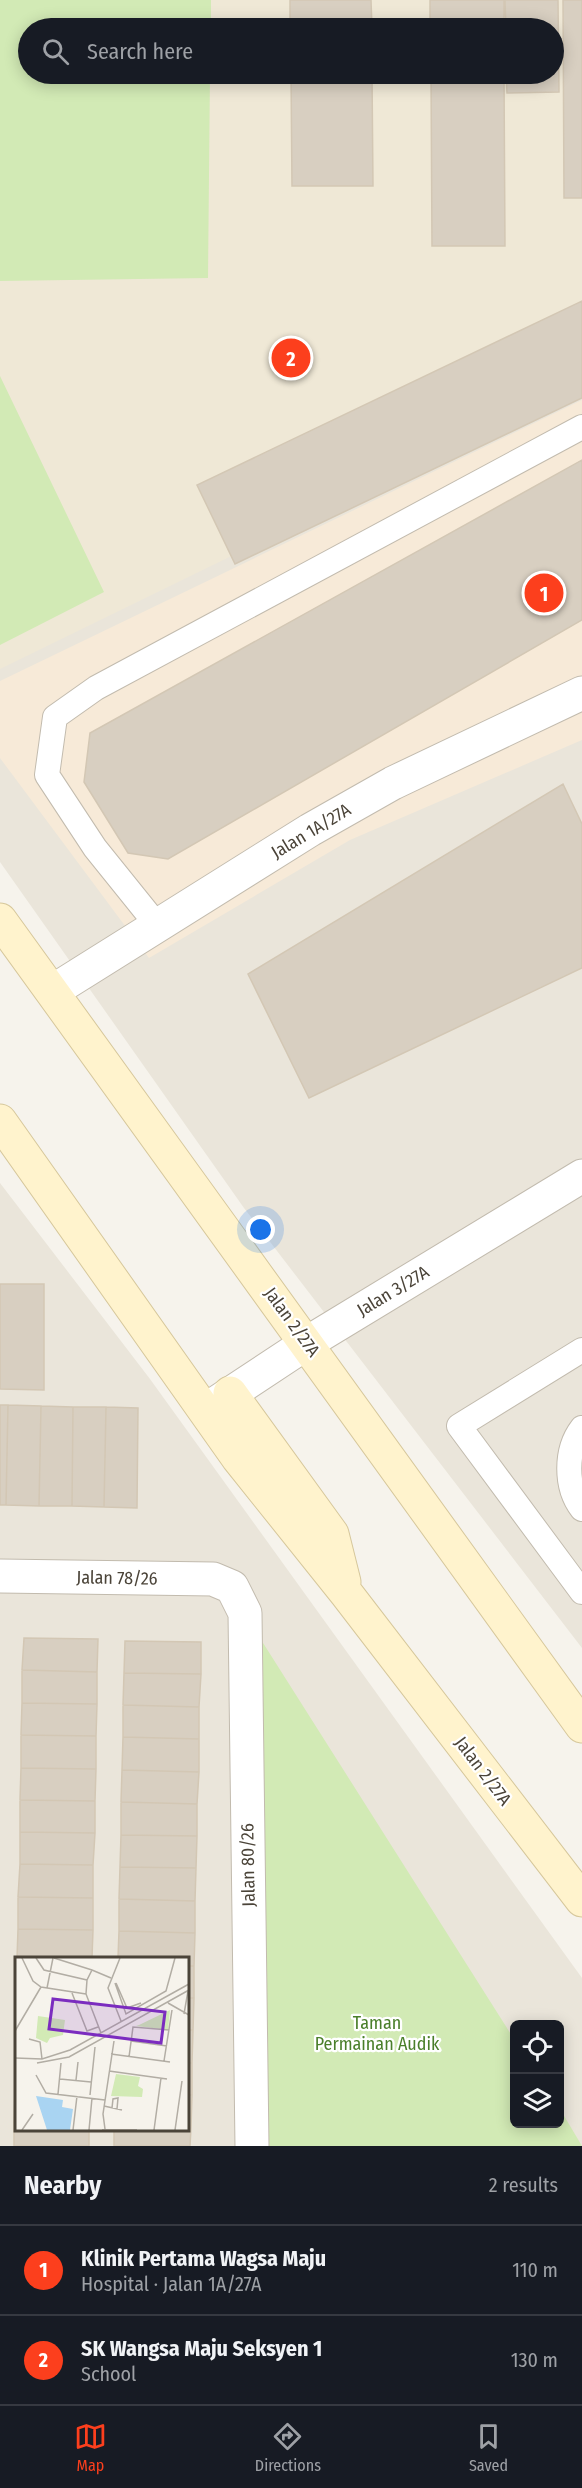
<!DOCTYPE html>
<html lang="en">
<head>
<meta charset="utf-8">
<style>
  :root { --surface:#171b24; --page:#20242c; --text:#f1f3f6; --muted:#9ea1a6; --line:#363941; --accent:#fc3f1d }
  body { margin:0; font-family:"Fira Sans Condensed",sans-serif; background:var(--page); color:var(--text) }
  .controls { position:absolute; right:18px; bottom:18px; display:grid; overflow:hidden; border-radius:9px; box-shadow:0 3px 15px #0003 }
  .controls button { width:54px; height:54px; display:grid; place-items:center; padding:0; border:0; border-bottom:2px solid var(--line); background:var(--surface); color:var(--text); font:30px sans-serif }
  .you { position:absolute; left:261px; top:1230px; width:21px; height:21px; margin:-15px; border:4px solid #fff; border-radius:50%; background:#1a73e8; box-shadow:0 0 0 9px #1a73e833 }
  .badge { display:grid; place-items:center; width:39px; height:39px; border-radius:50%; background:var(--accent); color:#fff; font-size:20px; font-weight:700 }
  .pin { position:absolute; translate:-50% -50%; border:3px solid #fff; box-shadow:0 2px 6px #0006 }
  .list { margin:0; padding:0; list-style:none }
  h2 { display:flex; justify-content:space-between; align-items:center; height:78px; margin:0; padding:0 24px; font-size:26px }
  h2 small { font-size:20px; font-weight:400; color:var(--muted) }
  .list li { display:grid; grid-template-columns:39px 1fr auto; gap:18px; align-items:center; box-sizing:border-box; height:90px; padding:0 24px; border-top:2px solid var(--line) }
  .list b { display:block; font-size:22px; white-space:nowrap }
  .list p { margin:0; font-size:20px; white-space:nowrap; color:var(--muted) }
  .list em { font-size:20px; font-style:normal; color:var(--muted) }
  .icon { flex:none; width:33px; height:33px; fill:none; stroke:currentColor; stroke-width:2; stroke-linecap:round; stroke-linejoin:round }
  .map { position:relative; flex:none; width:582px; height:2146px; overflow:hidden }
  .search { position:absolute; background:var(--surface); box-shadow:0 3px 15px #0003; left:18px; right:18px; top:18px; height:66px; display:flex; align-items:center; gap:15px; box-sizing:border-box; padding:0 21px; border-radius:33px; color:var(--muted); font-size:22px }
  .sheet { height:258px; background:var(--surface) }
  nav { display:flex; justify-content:space-around; align-items:center; box-sizing:border-box; height:84px; border-top:2px solid var(--line); background:var(--surface); font-size:16px; color:var(--muted) }
  nav a { display:grid; justify-items:center; gap:3px }
  nav .on { color:var(--accent) }
  .map>svg:first-child { display:block }
</style>
</head>
<body>
<div class="map">
<svg width="582" height="2146" viewBox="0 0 582 2146">
  <rect width="100%" height="100%" fill="#f6f3ec"/>
  <path fill="#eae5da" fill-rule="evenodd" d="M0,0H582V1648L244,1208L0,862ZM28,28H554V74H28Z
    M0,1183L150,1379L582,1978V2146H0ZM16,1958H188V2130H16ZM514,2024H560V2124H514Z"/>
  <path fill="#f7ead8" d="M582,400V740L350,840L149,958L0,758V681Z"/>
  <path fill="#efe8d6" fill-rule="evenodd" d="M0,0H582V385L0,669ZM28,28H554V74H28Z"/>
  <path fill="#d2eab5" d="M0,0H211V28H28V74H210L208,278L0,281Z
    M0,376L104,592L0,645Z
    M258,1635L514,2039V2124H560V2109L582,2146H263Z"/>
  <path fill="#d8cfc1" stroke="#d3c7b4" stroke-width="1.5" d="M290,0H371L372,28H290Z
    M430,0H504V28H430Z
    M505,0H558L559,92L507,93L506,74H554V28H506Z
    M563,0H582V198H564Z
    M291,74H372L373,186H292Z
    M431,74H504L505,246H432Z
    M582,301V398L235,564L197,485Z
    M582,460V620L168,859L128,853L84,782L90,733Z
    M563,784L582,824V968L309,1098L248,974Z
    M0,1284H44V1390L0,1389Z
    M0,1405H8L6,1505H0Z
    M8,1405L41,1406L39,1506L6,1505Z
    M41,1406L73,1407L72,1506H39Z
    M73,1407H106L104,1507L72,1506Z
    M106,1407L138,1408L137,1508L104,1507Z
    M24,1638L98,1639L97,1672L22,1670Z
    M125,1641L201,1642V1674L124,1673Z
    M22,1670L97,1672V1704L22,1703Z
    M124,1673L201,1674L199,1707L123,1705Z
    M22,1703L97,1704L96,1736L21,1735Z
    M123,1705L199,1707V1739L123,1737Z
    M21,1735L96,1736V1769L21,1768Z
    M123,1737L199,1739V1772L122,1770Z
    M21,1768L96,1769L95,1801L20,1800Z
    M122,1770L199,1772L197,1804L121,1802Z
    M20,1800L95,1801V1833L20,1832Z
    M121,1802L197,1804V1836L121,1835Z
    M20,1832L95,1833L93,1865L20,1864Z
    M121,1835L197,1836L196,1868L120,1867Z
    M20,1864L93,1865V1898L18,1897Z
    M120,1867L196,1868L195,1901L119,1899Z
    M18,1897L93,1898V1930L18,1929Z
    M119,1899L195,1901V1933L119,1931Z
    M18,1929L93,1930L92,1958H17Z
    M119,1931L195,1933L194,1966H188V1958H118Z
    M188,1966H194V1998H188Z
    M188,1998H194L193,2030H188Z
    M188,2030H193L192,2063H188Z
    M188,2063H192V2095H188Z
    M15,2090H16V2123H14Z
    M188,2095H192L191,2128H188Z
    M14,2123L16,2130H89V2146H14Z
    M188,2128H191L190,2146H114V2130Z"/>
  <g fill="none" stroke-linecap="round" stroke-linejoin="round">
    <defs>
      <path id="service" d="M157,925L95,848L47,775L55,717L96,688L582,427
        M582,1350L459,1426L582,1592
        M582,1428C565,1450 565,1487 582,1509"/>
      <path id="minor" d="M53,991L310,830L393,783L582,693
        M0,1576L213,1579L232,1587L245,1613L252,2146"/>
      <path id="tertiary" d="M207,1409L307,1343L582,1176"/>
      <path id="secondary" d="M0,920L582,1726
        M0,1121L238,1458L346,1593L582,1900
        M230,1393L332,1534L344,1582"/>
    </defs>
    <use href="#service" stroke="#c2bbae" stroke-width="26"/>
    <use href="#minor" stroke="#c2bbae" stroke-width="35"/>
    <use href="#tertiary" stroke="#c2bbae" stroke-width="35"/>
    <use href="#secondary" stroke="#d6c79b" stroke-width="35"/>
    <use href="#service" stroke="#fff" stroke-width="24"/>
    <use href="#minor" stroke="#fff" stroke-width="33"/>
    <use href="#tertiary" stroke="#fff" stroke-width="33"/>
    <use href="#secondary" stroke="#fff3cd" stroke-width="33"/>
  </g>
  <g text-anchor="middle" stroke-width="4.5" stroke-linejoin="round" paint-order="stroke">
    <g font-size="18" fill="#4b4439" stroke="#fff">
      <text transform="translate(311 831) rotate(-31)" y="6">Jalan 1A/27A</text>
      <text transform="translate(393 1291) rotate(-31)" y="6">Jalan 3/27A</text>
      <text transform="translate(292 1322) rotate(54)" y="6">Jalan 2/27A</text>
      <text transform="translate(117 1578) rotate(1)" y="6">Jalan 78/26</text>
      <text transform="translate(483 1771) rotate(53)" y="6">Jalan 2/27A</text>
      <text transform="translate(248 1865) rotate(-91)" y="6">Jalan 80/26</text>
    </g>
    <g font-size="18" fill="#4a7f2a" stroke="#fff">
      <text x="377" y="2029">Taman<tspan x="377" dy="21">Permainan Audik</tspan></text>
    </g>
  </g>
  <g transform="translate(15 1957)">
    <rect width="174" height="174" fill="#f6f3ec"/>
    <path d="M155,53L153,73L121,69L124,68ZM23,59L50,63L48,78L35,81L32,86L21,81ZM101,117L125,120L123,129L128,132L127,140L96,139Z" fill="#d2eab5"/>
    <path d="M21,139L48,143L47,150L58,152L55,173H32Z" fill="#a9d4f2"/>
    <path fill="none" stroke="#b2ada4" stroke-width="1.5" d="M7,1L18,24L26,30L71,37M21,1L29,13L72,23M39,1L77,13M105,1L93,31L106,64M100,26L111,57L151,34L160,1M101,26L112,51L126,46M32,31L38,1M57,36L72,74L83,70M153,46L174,58V62M169,57L173,34M0,74L26,30M86,76L71,37L72,23L77,13L96,21M14,82L25,85L27,102M116,84L152,89M96,97L155,105M114,100L118,70L154,73M0,101L27,102L55,93L174,27M149,104L157,53M22,106L54,100L174,33M94,114L152,122M21,118L31,136L90,143M45,122L76,125M61,123L63,105M43,137L46,106M75,138L80,90M89,149L107,153M97,151L98,142L103,141L102,152M90,172L88,157L99,84M7,173L18,157M58,173L62,139M74,173L77,141M87,173H122M139,173L146,121M160,173L167,124"/>
    <path fill="#7b2cbf" fill-opacity="0.15" stroke="#7b2cbf" stroke-width="3" d="M38,42L150,55L146,86L34,72Z"/>
    <rect width="174" height="174" fill="none" stroke="#4b4439" stroke-width="3"/>
  </g>
</svg>
<div class="controls">
<button><svg class="icon" aria-label="locate" viewBox="0 0 24 24"><circle cx="12" cy="12" r="6"/><path d="M12 2v4M12 18v4M2 12h4M18 12h4"/></svg></button>
<button><svg class="icon" aria-label="layers" viewBox="0 0 24 24"><path d="M12 4l9 5-9 5-9-5zM3 14l9 5 9-5"/></svg></button>
</div>
<div class="you"></div>
<div class="pin badge" style="left:544px;top:593px">1</div>
<div class="pin badge" style="left:291px;top:358px">2</div>
<div class="search"><svg class="icon" aria-label="search" viewBox="0 0 24 24"><circle cx="10" cy="10" r="6"/><path d="M15 15l6 6"/></svg>Search here</div>
</div>
<section class="sheet">
<h2>Nearby<small>2 results</small></h2>
<ul class="list">
<li><span class="badge">1</span><div><b>Klinik Pertama Wagsa Maju</b><p>Hospital · Jalan 1A/27A</p></div><em>110 m</em></li>
<li><span class="badge">2</span><div><b>SK Wangsa Maju Seksyen 1</b><p>School</p></div><em>130 m</em></li>
</ul>
</section>
<nav>
<a class="on"><svg class="icon" aria-label="map" viewBox="0 0 24 24"><path d="M3 6l6-2 6 2 6-2v14l-6 2-6-2-6 2zM9 4v14M15 6v14"/></svg>Map</a>
<a><svg class="icon" aria-label="directions" viewBox="0 0 24 24"><path d="M12 3l9 9-9 9-9-9zM9 14v-3h6M13 9l2 2-2 2"/></svg>Directions</a>
<a><svg class="icon" aria-label="saved" viewBox="0 0 24 24"><path d="M7 4h10v16l-5-4-5 4z"/></svg>Saved</a>
</nav>
</body>
</html>
